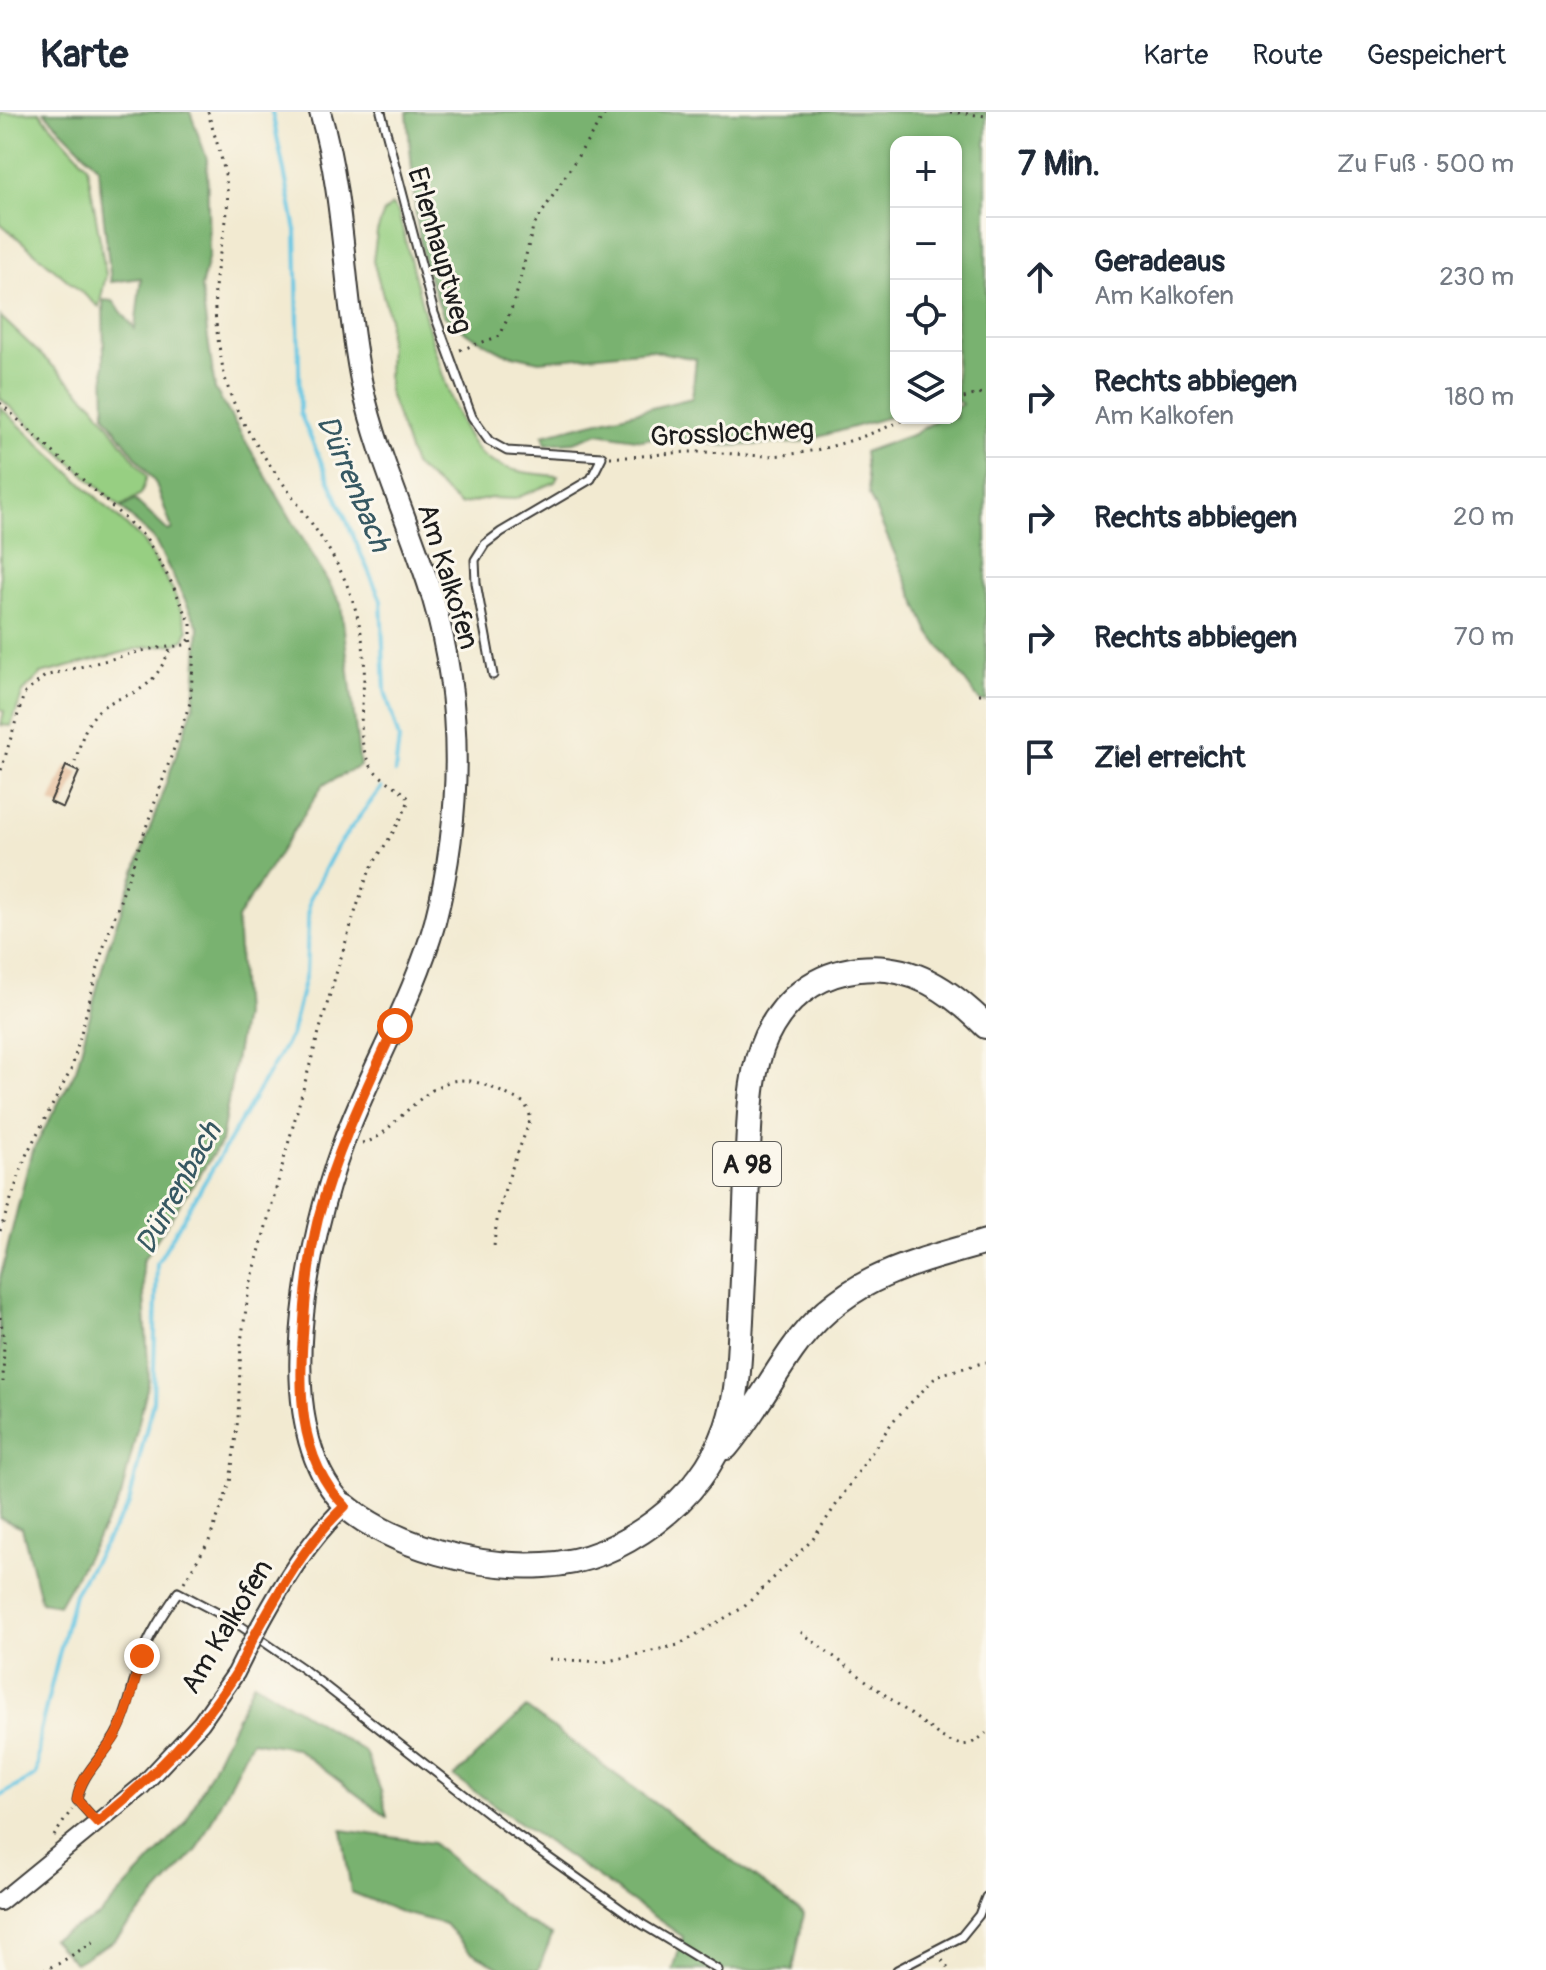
<!DOCTYPE html>
<html lang="de">
<head>
<meta charset="utf-8">
<style>
  :root { --surface:#fff; --page:#f6f6f7; --text:#1f2937; --muted:#747a83; --line:#e0e1e3 }
  body { margin:0; font-family:Pangolin,sans-serif; background:var(--page); color:var(--text) }
  .controls { position:absolute; right:24px; top:24px; display:grid; overflow:hidden; border-radius:16px; box-shadow:0 2px 6px #0004 }
  .controls button { width:72px; height:72px; display:grid; place-items:center; padding:0; border:0; border-bottom:2px solid var(--line); background:var(--surface); color:var(--text); font:40px sans-serif }
  .stop { position:absolute; width:24px; height:24px; margin:-18px; border:6px solid #ea580c; border-radius:50%; background:#fff }
  .stop.end { background:#ea580c; border-color:#fff; box-shadow:0 2px 8px #0008 }
  .list { margin:0; padding:0; list-style:none }
  h2 { display:flex; justify-content:space-between; align-items:center; height:104px; margin:0; padding:0 32px; font-size:34px }
  h2 small { font-size:26px; font-weight:400; color:var(--muted) }
  .list li { display:grid; grid-template-columns:52px 1fr auto; gap:24px; align-items:center; box-sizing:border-box; height:120px; padding:0 32px; border-top:2px solid var(--line) }
  .list b { display:block; font-size:30px; white-space:nowrap }
  .list p { margin:0; font-size:26px; white-space:nowrap; color:var(--muted) }
  .list em { font-size:26px; font-style:normal; color:var(--muted) }
  .icon { flex:none; width:44px; height:44px; fill:none; stroke:currentColor; stroke-width:2; stroke-linecap:round; stroke-linejoin:round }
  .map { position:relative; flex:none; width:986px; height:1858px; overflow:hidden }
  header { display:flex; align-items:center; gap:48px; box-sizing:border-box; height:112px; padding:0 40px; background:var(--surface); border-bottom:2px solid var(--line) }
  header strong { font-size:38px }
  nav { display:flex; gap:44px; margin-inline-start:auto; font-size:28px }
  main { display:flex }
  aside { flex:1; background:var(--surface) }
  .map>svg:first-child { display:block }
</style>
</head>
<body>
<header>
<strong>Karte</strong>
<nav><a>Karte</a><a>Route</a><a>Gespeichert</a></nav>
</header>
<main>
<div class="map">
<svg width="986" height="1858" viewBox="0 0 986 1858">
  <rect width="100%" height="100%" fill="#fbf7ec"/>
  <filter id="ink" filterUnits="userSpaceOnUse"><feTurbulence type="fractalNoise" baseFrequency=".0125" numOctaves="2"/><feDisplacementMap in="SourceGraphic" scale="16" xChannelSelector="R" yChannelSelector="G"/><feConvolveMatrix kernelMatrix="1 2 1 2 8 2 1 2 1" color-interpolation-filters="sRGB"/></filter>
  <filter id="wash" filterUnits="userSpaceOnUse"><feTurbulence type="fractalNoise" baseFrequency=".006" numOctaves="4" result="noise"/><feDisplacementMap in="SourceGraphic" scale="32" xChannelSelector="R" yChannelSelector="G"/><feGaussianBlur stdDeviation="1.8" result="paint"/><feColorMatrix in="noise" values="0 0 0 0 0 0 0 0 0 0 0 0 0 0 0 0 0 1.4 0 .05"/><feComposite in="paint" operator="in"/></filter>
  <g filter="url(#wash)">
    <rect width="100%" height="100%" fill="#f2ead1"/>
    <path fill="#97cf82" stroke="#5a764f" stroke-width="2" d="M39,0L87,53L106,163L99,195L0,111V1Z
      M392,93L398,100C412,149 448,322 487,347C508,360 534,362 558,364L555,370L514,387L491,386L460,393L414,353L388,278L389,204L373,149L377,120L384,100Z
      M0,204L94,293L147,365L141,382L120,395L0,286Z
      M0,295L142,428L173,478L188,517L185,526L176,532L140,536L41,562L23,580L11,614L1,613L4,599L0,598Z"/>
    <path fill="#79b270" stroke="#4a6746" stroke-width="2" d="M44,0H190L207,47L209,142L201,176L215,277L341,492L360,654L323,673L237,807L243,903L221,1030L142,1150L149,1268L121,1385L59,1493L41,1490L22,1416L0,1406V1166L31,1042L76,958L106,841L194,592L199,516L154,427L121,396L135,388L168,419L172,417L156,372L105,303L103,188L113,189L135,217L141,166L111,170L98,55Z
      M407,0H986V589H980L929,520L869,383L864,340L914,322L940,306H956V296L962,292L956,288V30H896V303L797,331L724,334L661,324L642,328L598,321L574,330L546,332L543,323L692,286L696,247L649,238L539,249L504,241L468,222L443,203L424,152L416,104Z
      M254,1570L365,1640L381,1679L387,1705L295,1636L251,1629L197,1738L115,1828L75,1851L52,1827L99,1804L185,1712Z
      M526,1596L804,1802L793,1858H673L683,1825L454,1665Z
      M342,1718L433,1731L523,1808L552,1823L538,1858H505L469,1839L445,1812L403,1801L351,1780Z"/>
    <g fill="none" stroke-linecap="round" stroke-linejoin="round">
      <path stroke="#65c6e3" stroke-width="4" d="M272,0L296,118L300,301L381,488L385,579L399,627L395,660
        M0,1684L36,1663L40,1619L74,1482L129,1391L153,1289L157,1151L291,923L306,861L309,788L336,736L381,676"/>
    </g>
    <g id="blocks">
      <path fill="#e3b995" d="M66,654L79,660L63,696L50,690Z"/>
    </g>
  </g>
  <g filter="url(#ink)">
    <use href="#blocks" fill-opacity="0" stroke="#3c3b37" stroke-width="2"/>
    <g fill="none" stroke-linecap="round" stroke-linejoin="round">
      <defs>
        <path id="service" d="M381,0L434,201L472,305L489,329L507,339L602,345L591,367L501,420L485,432L475,448L476,471L493,563
          M97,1710L77,1688C81,1662 102,1646 115,1624C129,1600 132,1572 141,1546C149,1522 164,1501 178,1480L235,1510L302,1556L503,1713L642,1812L718,1858
          M897,1858L961,1825L979,1803L986,1785"/>
        <path id="tertiary" d="M260,1513C284,1469 309,1428 345,1394
          M0,1790L142,1674L201,1611L236,1561L252,1529"/>
        <path id="primary" d="M320,0C346,89 343,182 362,273C378,347 411,414 433,487C464,592 462,704 435,810C414,887 370,957 343,1032C309,1124 266,1316 345,1394"/>
        <path id="motorway" d="M726,1335C751,1305 769,1271 792,1238C841,1167 908,1152 986,1130
          M345,1394C395,1435 479,1457 544,1453C586,1451 621,1435 655,1410C688,1385 713,1355 727,1315C739,1281 739,1244 741,1208C744,1151 746,1095 748,1038C750,1001 750,960 766,925C785,886 817,862 859,857C911,851 951,879 986,914"/>
      </defs>
      <use href="#service" stroke="#3c3b37" stroke-width="11"/>
      <use href="#tertiary" stroke="#3c3b37" stroke-width="20"/>
      <use href="#primary" stroke="#3c3b37" stroke-width="24"/>
      <use href="#motorway" stroke="#3c3b37" stroke-width="28"/>
      <path stroke="#3c3b37" stroke-width="3" stroke-dasharray="2 6" stroke-linecap="butt" d="M950,0L986,4
        M460,238L500,224L515,188L533,115L606,0
        M956,288L986,280
        M0,291L146,426L171,470L191,512V526L185,533L150,537L45,564L24,582L0,662
        M610,345C637,346 663,341 690,340C721,339 753,346 783,343C827,339 868,324 908,306
        M979,582H986
        M75,650C80,634 83,617 94,604C106,587 126,587 142,576C157,566 163,552 171,536
        M362,1031C378,1028 386,1018 398,1007C452,956 460,960 525,991L531,1006C515,1049 495,1092 494,1138
        M0,1119L27,1041L72,956L102,840L190,591L194,542L191,526
        M0,1205L4,1227L3,1270
        M184,1470L209,1429L230,1371L238,1306L241,1230L249,1177C286,1042 320,906 364,773C374,743 399,719 409,687C398,672 378,668 369,651C353,620 367,577 364,543C362,515 352,480 339,456C307,393 237,327 223,257C218,229 212,195 216,167C219,136 230,108 227,77C225,51 214,24 208,0
        M801,1520L940,1624C960,1635 968,1637 986,1621
        M549,1547L604,1550L678,1533L744,1495L813,1427L893,1309L938,1263L986,1250
        M54,1724L72,1697
        M942,1848L949,1858
        M43,1858L58,1852L98,1827"/>
      <use href="#service" stroke="#fff" stroke-width="7"/>
      <use href="#tertiary" stroke="#fff" stroke-width="16"/>
      <use href="#primary" stroke="#fff" stroke-width="20"/>
      <use href="#motorway" stroke="#fff" stroke-width="24"/>
      <defs>
        <path id="tertiary-bridge" d="M252,1529L260,1513"/>
      </defs>
      <use href="#tertiary-bridge" stroke="#3c3b37" stroke-width="20" stroke-linecap="butt"/>
      <use href="#tertiary-bridge" stroke="#fff" stroke-width="16"/>
    </g>
  </g>
  <g fill="none" stroke-linecap="round" stroke-linejoin="round" filter="url(#ink)">
    <path stroke="#ea580c" stroke-width="10" d="M142,1544C134,1570 129,1599 116,1623C103,1646 81,1661 77,1688L97,1710C150,1668 198,1621 235,1563C243,1549 249,1533 257,1519C282,1474 307,1430 345,1394C296,1345 299,1273 304,1209C306,1176 310,1140 318,1107C336,1039 366,977 395,914"/>
  </g>
  <g text-anchor="middle" stroke-width="6" stroke-linejoin="round" paint-order="stroke">
    <rect fill="#fbf7ec" stroke="#5f5e5a" stroke-width="2" x="713" y="1030" width="68" height="44" rx="6"/>
    <g font-size="26" font-weight="bold" fill="#1c1c1c">
      <text x="747" y="1061">A 98</text>
    </g>
    <g font-size="28" fill="#1c1c1c" stroke="#fbf7ec">
      <text transform="translate(441 138) rotate(74)" y="10">Erlenhauptweg</text>
      <text transform="translate(732 320) rotate(-3)" y="10">Grosslochweg</text>
      <text transform="translate(449 464) rotate(73)" y="10">Am Kalkofen</text>
      <text transform="translate(226 1514) rotate(-59)" y="10">Am Kalkofen</text>
    </g>
    <g font-size="30" font-style="italic" fill="#365862" stroke="#fbf7ec">
      <text transform="translate(354 371) rotate(67)" y="10">Dürrenbach</text>
      <text transform="translate(178 1076) rotate(-61)" y="10">Dürrenbach</text>
    </g>
  </g>
</svg>
<div class="controls">
<button>+</button>
<button>−</button>
<button><svg class="icon" aria-label="locate" viewBox="0 0 24 24"><circle cx="12" cy="12" r="6"/><path d="M12 2v4M12 18v4M2 12h4M18 12h4"/></svg></button>
<button><svg class="icon" aria-label="layers" viewBox="0 0 24 24"><path d="M12 4l9 5-9 5-9-5zM3 14l9 5 9-5"/></svg></button>
</div>
<div class="stop" style="left:395px;top:914px"></div>
<div class="stop end" style="left:142px;top:1544px"></div>
</div>
<aside>
<h2>7 Min.<small>Zu Fuß · 500 m</small></h2>
<ul class="list">
<li><svg class="icon" aria-label="ahead" viewBox="0 0 24 24"><path d="M12 20V5M6 11l6-6 6 6"/></svg><div><b>Geradeaus</b><p>Am Kalkofen</p></div><em>230 m</em></li>
<li><svg class="icon" aria-label="right" viewBox="0 0 24 24"><path d="M7 20v-9h11M14 6l5 5-5 5"/></svg><div><b>Rechts abbiegen</b><p>Am Kalkofen</p></div><em>180 m</em></li>
<li><svg class="icon" aria-label="right" viewBox="0 0 24 24"><path d="M7 20v-9h11M14 6l5 5-5 5"/></svg><div><b>Rechts abbiegen</b></div><em>20 m</em></li>
<li><svg class="icon" aria-label="right" viewBox="0 0 24 24"><path d="M7 20v-9h11M14 6l5 5-5 5"/></svg><div><b>Rechts abbiegen</b></div><em>70 m</em></li>
<li><svg class="icon" aria-label="arrive" viewBox="0 0 24 24"><path d="M6 21V4h12l-3 4 3 4H6"/></svg><div><b>Ziel erreicht</b></div></li>
</ul>
</aside>
</main>
</body>
</html>
